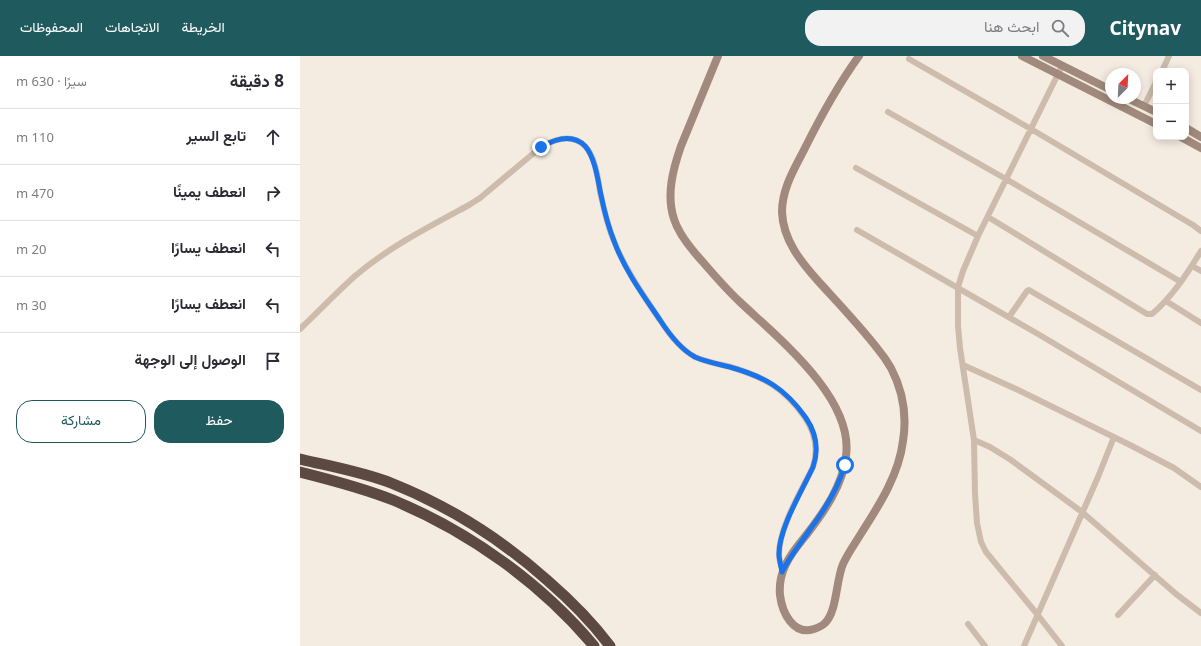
<!DOCTYPE html>
<html lang="ar">
<head>
<meta charset="utf-8">
<style>
  :root { --surface:#fff; --page:#f2f2f3; --text:#2b2b33; --muted:#7c7c81; --line:#e1e1e2; --accent:#1f5a5e }
  body { margin:0; font-family:"Noto Sans",Vazirmatn,sans-serif; background:var(--page); color:var(--text); direction:rtl }
  .controls { position:absolute; right:12px; top:12px; display:grid; overflow:hidden; border-radius:8px; box-shadow:0 2px 10px #0003 }
  .controls button { width:36px; height:36px; display:grid; place-items:center; padding:0; border:0; border-bottom:1px solid var(--line); background:var(--surface); color:var(--text); font:20px sans-serif }
  .compass { position:absolute; left:805px; top:12px; width:36px; height:36px; border-radius:50%; background:var(--surface); box-shadow:0 2px 10px #0003; rotate:24deg }
  .stop { position:absolute; width:12px; height:12px; margin:-9px; border:3px solid #1a73e8; border-radius:50%; background:#fff }
  .stop.end { background:#1a73e8; border-color:#fff; box-shadow:0 1px 4px #0008 }
  .list { margin:0; padding:0; list-style:none }
  h2 { display:flex; justify-content:space-between; align-items:center; height:52px; margin:0; padding:0 16px; font-size:17px }
  h2 small { font-size:13px; font-weight:400; color:var(--muted) }
  .list li { display:grid; grid-template-columns:26px 1fr auto; gap:12px; align-items:center; box-sizing:border-box; height:56px; padding:0 16px; border-top:1px solid var(--line) }
  .list b { display:block; font-size:15px; white-space:nowrap }
  .list em { font-size:13px; font-style:normal; color:var(--muted) }
  .actions { display:flex; gap:8px; padding:12px 16px }
  .actions a { flex:1; padding:9px 0; border:1px solid var(--accent); border-radius:16px; text-align:center; font-size:14px; color:var(--accent) }
  .actions .main { background:var(--accent); color:#fff }
  .icon { flex:none; width:22px; height:22px; fill:none; stroke:currentColor; stroke-width:2; stroke-linecap:round; stroke-linejoin:round }
  .map { position:relative; flex:none; width:901px; height:590px; overflow:hidden; direction:ltr }
  header { display:flex; align-items:center; gap:24px; box-sizing:border-box; height:56px; padding:0 20px; background:var(--accent); color:#fff }
  header strong { font-size:19px }
  nav { display:flex; gap:22px; margin-inline-start:auto; font-size:14px }
  .search { width:280px; height:36px; background:var(--page); display:flex; align-items:center; gap:10px; box-sizing:border-box; padding:0 14px; border-radius:16px; color:var(--muted); font-size:15px }
  main { display:flex }
  aside { flex:1; background:var(--surface) }
  .map>svg:first-child { display:block }
</style>
</head>
<body>
<header>
<strong>Citynav</strong>
<div class="search"><svg class="icon" aria-label="search" viewBox="0 0 24 24"><circle cx="10" cy="10" r="6"/><path d="M15 15l6 6"/></svg>ابحث هنا</div>
<nav><a>الخريطة</a><a>الاتجاهات</a><a>المحفوظات</a></nav>
</header>
<main>
<div class="map">
<svg width="901" height="590" viewBox="0 0 901 590">
  <rect width="100%" height="100%" fill="#f4ebe1"/>
  <g fill="none" stroke-linecap="round" stroke-linejoin="round">
    <path stroke="#cdbbac" stroke-width="6" d="M609,3L731,73L893,169L901,175
      M862,15L869,0
      M844,50L856,26
      M588,56L706,123L881,226
      M556,112L678,180
      M688,161L847,258H852C872,241 887,218 901,195
      M557,174L738,278L901,375
      M892,210L901,215
      M866,245L901,267
      M709,261L727,235L729,234L901,334
      M0,273C18,256 36,237 55,220C89,191 130,170 169,149L180,142L241,91C255,83 272,77 285,90C295,100 298,122 300,136C304,152 307,169 314,185C325,213 343,239 360,264C369,278 380,293 395,301C405,305 416,308 427,310C462,320 482,330 504,360C515,376 519,392 513,411C501,435 479,472 479,498C479,504 481,510 483,516
      M663,309L716,333L832,390L874,412L901,431
      M674,384L690,391L711,404L782,456L876,538L901,557
      M818,559L855,519
      M668,568L685,590
      M724,590L798,421L814,381
      M762,590L737,558L686,496L681,486L677,467L675,438L674,384L660,292L658,270V231L663,215L678,180L762,10"/>
    <path stroke="#a18a7d" stroke-width="8" d="M418,0L381,90C373,113 366,139 374,163C379,179 391,193 402,205C414,219 426,233 440,246C478,282 554,342 546,400C543,429 524,456 507,478C499,488 491,497 486,508C481,518 479,528 480,539C482,556 493,580 514,573C517,572 523,569 525,567C537,556 536,524 543,508C548,497 556,486 562,476C580,448 599,418 603,385C607,360 603,335 591,312C587,305 582,298 577,292C559,269 539,248 519,226C501,206 483,184 482,156C482,132 495,112 505,92C521,60 538,29 559,0
      M722,0L856,68
      M743,0L811,34
      M827,42L856,56
      M886,72L901,81
      M881,81L901,92"/>
    <path stroke="#5c4a42" stroke-width="11" d="M0,403C29,410 63,416 91,427C149,450 201,483 247,524C270,544 292,566 310,590
      M0,416C32,424 63,432 93,444C170,476 241,527 294,590"/>
  </g>
  <g fill="none" stroke-linecap="round" stroke-linejoin="round">
    <path stroke="#1a73e8" stroke-width="5" d="M241,91C255,83 272,77 285,90C295,101 298,125 301,139C304,154 308,170 314,185C324,213 343,239 360,264C369,278 380,293 395,301C406,306 418,308 430,311C465,321 485,332 506,362C516,377 519,394 513,411C502,435 479,472 479,498C479,504 481,510 482,516C490,500 501,487 511,472C526,452 538,432 545,409"/>
  </g>
</svg>
<div class="controls">
<button>+</button>
<button>−</button>
</div>
<svg class="compass" viewBox="-18 -18 36 36"><path d="M0-13l5 13h-10z" fill="#e53935"/><path d="M0 13l5-13h-10z" fill="#7c7c81"/></svg>
<div class="stop" style="left:545px;top:409px"></div>
<div class="stop end" style="left:241px;top:91px"></div>
</div>
<aside>
<h2>8 دقيقة<small>سيرًا · 630 m</small></h2>
<ul class="list">
<li><svg class="icon" aria-label="ahead" viewBox="0 0 24 24"><path d="M12 20V5M6 11l6-6 6 6"/></svg><div><b>تابع السير</b></div><em>110 m</em></li>
<li><svg class="icon" aria-label="right" viewBox="0 0 24 24"><path d="M7 20v-9h11M14 6l5 5-5 5"/></svg><div><b>انعطف يمينًا</b></div><em>470 m</em></li>
<li><svg class="icon" aria-label="left" viewBox="0 0 24 24"><path d="M17 20v-9H6M10 6l-5 5 5 5"/></svg><div><b>انعطف يسارًا</b></div><em>20 m</em></li>
<li><svg class="icon" aria-label="left" viewBox="0 0 24 24"><path d="M17 20v-9H6M10 6l-5 5 5 5"/></svg><div><b>انعطف يسارًا</b></div><em>30 m</em></li>
<li><svg class="icon" aria-label="arrive" viewBox="0 0 24 24"><path d="M6 21V4h12l-3 4 3 4H6"/></svg><div><b>الوصول إلى الوجهة</b></div></li>
</ul>
<div class="actions"><a class="main">حفظ</a><a>مشاركة</a></div>
</aside>
</main>
</body>
</html>
